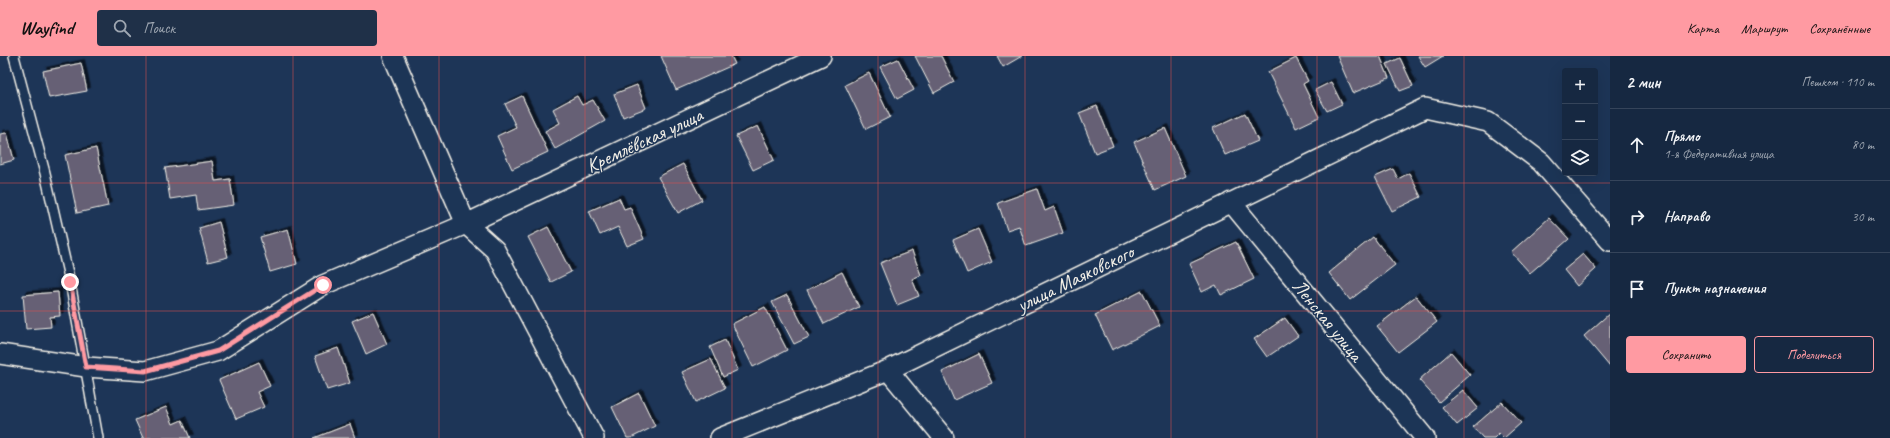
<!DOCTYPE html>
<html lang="ru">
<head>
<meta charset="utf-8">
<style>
  :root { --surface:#162841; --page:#1f3048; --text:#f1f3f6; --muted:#9ea6b1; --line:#35445a; --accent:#ff9aa2 }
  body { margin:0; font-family:Caveat,sans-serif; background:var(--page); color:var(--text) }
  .controls { position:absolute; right:12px; top:12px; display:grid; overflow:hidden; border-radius:4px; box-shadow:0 4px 16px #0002 }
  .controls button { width:36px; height:36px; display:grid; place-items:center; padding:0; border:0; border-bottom:1px solid var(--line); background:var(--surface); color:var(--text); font:20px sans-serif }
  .stop { position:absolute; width:12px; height:12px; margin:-9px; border:3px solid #ff9aa2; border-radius:50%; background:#fff }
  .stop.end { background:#ff9aa2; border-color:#fff; box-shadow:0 1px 4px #0008 }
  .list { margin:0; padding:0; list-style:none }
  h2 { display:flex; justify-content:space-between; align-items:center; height:52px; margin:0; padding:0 16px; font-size:17px }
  h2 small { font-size:13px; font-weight:400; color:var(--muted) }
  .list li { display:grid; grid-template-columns:26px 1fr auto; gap:12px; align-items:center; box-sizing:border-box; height:72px; padding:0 16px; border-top:1px solid var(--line) }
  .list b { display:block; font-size:15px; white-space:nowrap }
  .list p { margin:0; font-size:13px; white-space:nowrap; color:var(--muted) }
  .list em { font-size:13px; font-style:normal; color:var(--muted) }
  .actions { display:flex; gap:8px; padding:12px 16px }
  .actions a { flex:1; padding:9px 0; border:1px solid var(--accent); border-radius:4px; text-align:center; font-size:14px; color:var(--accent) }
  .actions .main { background:var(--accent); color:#111 }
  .icon { flex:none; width:22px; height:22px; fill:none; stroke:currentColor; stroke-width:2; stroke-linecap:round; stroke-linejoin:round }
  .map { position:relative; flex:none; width:1610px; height:382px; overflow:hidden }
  header { display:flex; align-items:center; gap:24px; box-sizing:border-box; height:56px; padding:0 20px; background:var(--accent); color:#111 }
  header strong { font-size:19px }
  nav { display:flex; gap:22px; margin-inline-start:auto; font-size:14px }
  .search { width:280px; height:36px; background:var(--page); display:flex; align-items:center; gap:10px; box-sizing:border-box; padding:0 14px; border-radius:4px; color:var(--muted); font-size:15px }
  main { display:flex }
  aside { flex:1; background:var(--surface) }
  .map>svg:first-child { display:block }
</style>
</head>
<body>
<header>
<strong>Wayfind</strong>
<div class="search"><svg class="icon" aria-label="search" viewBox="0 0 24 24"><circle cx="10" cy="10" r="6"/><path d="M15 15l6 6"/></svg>Поиск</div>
<nav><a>Карта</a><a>Маршрут</a><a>Сохранённые</a></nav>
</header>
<main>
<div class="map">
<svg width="1610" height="382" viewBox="0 0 1610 382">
  <defs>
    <filter id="shadow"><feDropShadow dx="3.5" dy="-3.5" stdDeviation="0" flood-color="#0009"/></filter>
  </defs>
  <rect width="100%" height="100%" fill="#1d3557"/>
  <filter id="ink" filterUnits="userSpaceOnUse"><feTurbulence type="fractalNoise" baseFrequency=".025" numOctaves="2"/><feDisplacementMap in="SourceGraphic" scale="8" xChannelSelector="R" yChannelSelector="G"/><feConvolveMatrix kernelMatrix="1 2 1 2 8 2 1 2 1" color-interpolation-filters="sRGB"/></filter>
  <g filter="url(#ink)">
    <path fill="#666175" stroke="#f4f1e8" filter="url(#shadow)" d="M661,0H731L735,8L676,34Z
      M915,0H941L954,26L934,37Z
      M997,0H1022L1003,11Z
      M1337,0H1380L1389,22L1353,37Z
      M1418,0H1443L1425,11Z
      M1296,2L1308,25L1303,28L1319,61L1296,72L1268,16Z
      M1400,2L1413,30L1400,35L1387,8Z
      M898,3L914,34L897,43L880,11Z
      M81,7L87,35L49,42L43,15Z
      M869,17L890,61L866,73L845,29Z
      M1331,26L1342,48L1327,55L1315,34Z
      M637,29L646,52L623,61L614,38Z
      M522,40L548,96L512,113L497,80L516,71L505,48Z
      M577,40L582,49L593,44L605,65L555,93L545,75L560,67L553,53Z
      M1097,50L1113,90L1095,97L1079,57Z
      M1245,57L1258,85L1225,99L1213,72Z
      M758,70L774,104L753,114L736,80Z
      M1165,72L1186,120L1155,134L1134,86Z
      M7,77L14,104L0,108V78Z
      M96,92L108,150L77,157L65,99Z
      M212,105L215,125L230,123L234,149L198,154L196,139L170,143L165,112Z
      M683,108L702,144L678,157L658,121Z
      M1393,113L1398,123L1409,117L1421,141L1392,155L1375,121Z
      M1037,133L1045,155L1054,151L1063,177L1026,190L1019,170L1007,174L998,147Z
      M619,142L624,153L630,151L644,183L627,190L618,171L600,179L589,155Z
      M1549,162L1569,183L1530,217L1511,196Z
      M219,166L228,201L208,206L199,172Z
      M548,171L571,216L551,226L528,181Z
      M288,173L297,208L270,216L260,181Z
      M978,173L992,206L967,217L953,184Z
      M1373,181L1395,209L1350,244L1329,217Z
      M1236,186L1254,223L1221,239L1216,229L1202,236L1189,208Z
      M912,195L921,219L912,223L919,240L897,249L880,207Z
      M1583,198L1596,213L1577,230L1564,214Z
      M842,216L859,251L824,268L807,234Z
      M1142,235L1160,270L1112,294L1095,259Z
      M58,236L60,260L50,261L51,271L26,273L23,239Z
      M787,239L809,281L794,288L772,246Z
      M1416,240L1437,266L1398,296L1377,270Z
      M765,251L787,294L753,311L732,268Z
      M373,256L387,288L366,298L352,265Z
      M1610,257V311L1584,280Z
      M1285,262L1298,280L1267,301L1254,283Z
      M725,284L738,314L723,321L710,291Z
      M338,292L350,327L327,334L315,300Z
      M1451,296L1470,319L1439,346L1419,324Z
      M979,298L992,327L954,344L942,316Z
      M711,303L725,332L696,346L682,316Z
      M259,306L270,330L257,336L264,351L236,363L219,324Z
      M1463,334L1478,352L1457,369L1442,351Z
      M639,337L655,370L631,382H627L612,351Z
      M1502,346L1521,367L1504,382L1499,377L1494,382H1483L1473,371Z
      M166,351L173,368L182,364L190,382H143L135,364Z
      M350,368L355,382H314Z"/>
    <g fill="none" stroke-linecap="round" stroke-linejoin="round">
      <defs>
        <path id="lane" d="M14,0L45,117L70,226L98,382"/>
        <path id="street" d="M393,0L466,168L495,194L594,382
          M1231,146L1425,382
          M0,298L86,311L145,315L218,295L323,229L466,168L821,0
          M888,314L944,382
          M720,382L888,314L1425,52L1488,66L1541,106L1610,185"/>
      </defs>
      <use href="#lane" stroke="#f4f1e8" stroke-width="12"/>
      <use href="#street" stroke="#f4f1e8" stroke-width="22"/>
      <use href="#lane" stroke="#1d3557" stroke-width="9"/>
      <use href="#street" stroke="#1d3557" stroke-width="19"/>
    </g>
  </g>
  <g fill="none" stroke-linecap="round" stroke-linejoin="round" filter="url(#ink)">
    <path stroke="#ff9aa2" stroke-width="5" d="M70,226L86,311L145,315L218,295L323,229"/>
  </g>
  <path fill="none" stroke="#dc504e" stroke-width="1" stroke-opacity="0.55" d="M146,0V382M293,0V382M439,0V382M585,0V382M732,0V382M878,0V382M1025,0V382M1171,0V382M1317,0V382M1464,0V382M0,127H1610M0,255H1610"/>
  <g text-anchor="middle" stroke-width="3" stroke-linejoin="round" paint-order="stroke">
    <g font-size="20" fill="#f4f1e8" stroke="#1d3557">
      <text transform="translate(644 84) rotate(-25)" y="7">Кремлёвская улица</text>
      <text transform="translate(1075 222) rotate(-26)" y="7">улица Маяковского</text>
      <text transform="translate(1328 264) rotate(51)" y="7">Ленская улица</text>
    </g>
  </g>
</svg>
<div class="controls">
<button>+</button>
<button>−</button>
<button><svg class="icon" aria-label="layers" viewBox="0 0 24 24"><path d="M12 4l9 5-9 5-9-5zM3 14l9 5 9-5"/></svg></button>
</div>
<div class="stop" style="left:323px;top:229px"></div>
<div class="stop end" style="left:70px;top:226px"></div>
</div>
<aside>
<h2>2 мин<small>Пешком · 110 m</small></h2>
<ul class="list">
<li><svg class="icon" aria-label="ahead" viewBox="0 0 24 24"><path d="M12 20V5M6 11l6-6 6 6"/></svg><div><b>Прямо</b><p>1-я Федеративная улица</p></div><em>80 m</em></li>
<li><svg class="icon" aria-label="right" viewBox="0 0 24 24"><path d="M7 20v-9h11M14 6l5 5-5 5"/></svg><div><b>Направо</b></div><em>30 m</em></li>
<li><svg class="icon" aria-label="arrive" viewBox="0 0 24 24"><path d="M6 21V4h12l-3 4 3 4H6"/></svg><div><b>Пункт назначения</b></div></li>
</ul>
<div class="actions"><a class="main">Сохранить</a><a>Поделиться</a></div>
</aside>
</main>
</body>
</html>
